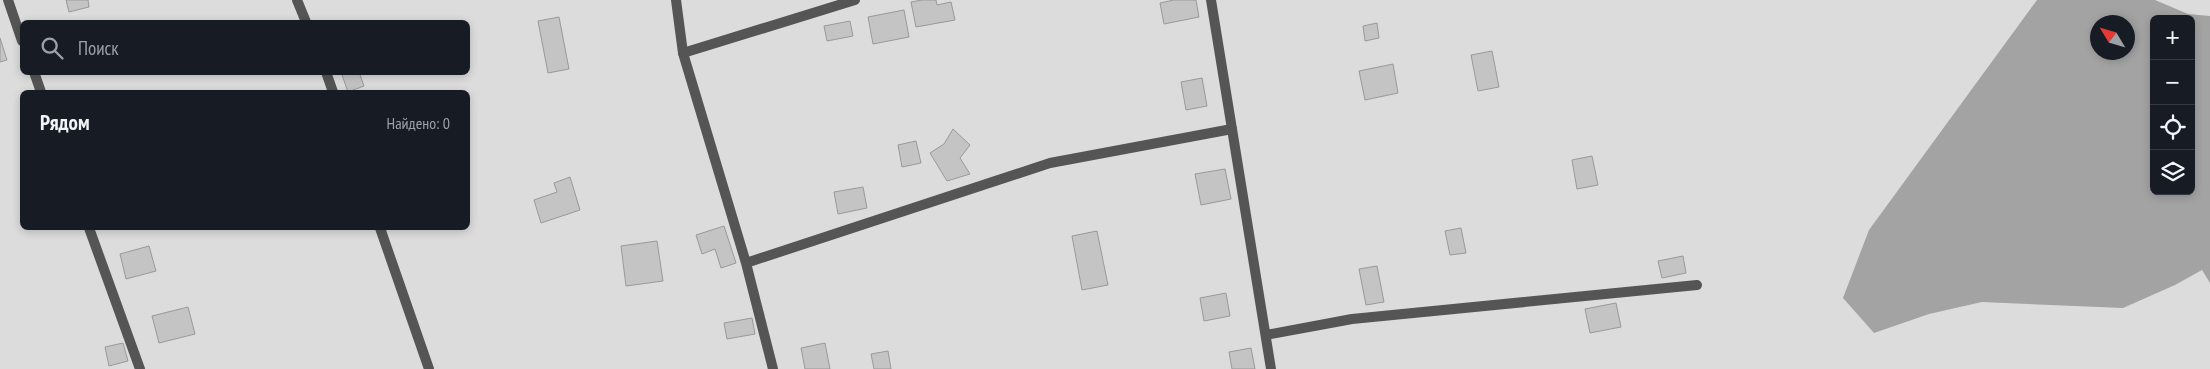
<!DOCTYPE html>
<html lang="ru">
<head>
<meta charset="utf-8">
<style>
  :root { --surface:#171b24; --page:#242831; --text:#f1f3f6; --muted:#9ea1a6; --line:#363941 }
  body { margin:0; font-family:"PT Sans Narrow",sans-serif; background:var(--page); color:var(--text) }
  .controls { position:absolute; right:15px; top:15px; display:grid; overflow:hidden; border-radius:8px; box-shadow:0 2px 8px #0003 }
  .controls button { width:45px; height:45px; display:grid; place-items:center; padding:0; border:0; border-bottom:1px solid var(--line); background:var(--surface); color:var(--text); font:25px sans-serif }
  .compass { position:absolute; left:2090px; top:15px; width:45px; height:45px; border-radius:50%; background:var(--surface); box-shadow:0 2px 8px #0003; rotate:308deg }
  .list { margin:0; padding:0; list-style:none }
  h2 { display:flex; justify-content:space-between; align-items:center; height:65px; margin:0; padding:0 20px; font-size:21px }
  h2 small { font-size:16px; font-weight:400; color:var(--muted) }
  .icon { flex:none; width:28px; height:28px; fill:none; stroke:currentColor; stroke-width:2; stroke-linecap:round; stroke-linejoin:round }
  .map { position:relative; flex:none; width:2210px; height:369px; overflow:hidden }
  .search { position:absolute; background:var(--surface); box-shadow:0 2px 8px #0003; left:20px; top:20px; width:450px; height:55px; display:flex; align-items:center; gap:12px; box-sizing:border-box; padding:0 18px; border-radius:8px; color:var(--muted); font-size:19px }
  .panel { position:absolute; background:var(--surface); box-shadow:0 2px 8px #0003; left:20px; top:90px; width:450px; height:140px; border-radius:8px }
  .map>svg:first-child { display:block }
</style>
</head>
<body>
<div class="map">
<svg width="2210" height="369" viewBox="0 0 2210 369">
  <rect width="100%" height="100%" fill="#fff"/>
  <path fill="#dcdcdc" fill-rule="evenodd" d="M0,0H2210V369H0ZM2154,19H2191V191H2154ZM22,22H468V72H22ZM2098,22H2128V52H2098ZM22,92H468V228H22Z"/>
  <path fill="#a3a3a3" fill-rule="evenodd" d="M2037,0H2155L2188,14L2210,16V283L2202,270L2175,285L2123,308L1982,302L1929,314L1874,333L1843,298L1869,230ZM2154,19H2191V191H2154ZM2098,22H2128V52H2098Z"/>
  <path fill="#c4c4c4" stroke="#999" d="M66,0H88L89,7L69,12Z
    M922,0H936L937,5L951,2L955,20L916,27L911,2Z
    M1174,0H1196L1199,17L1164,24L1160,3Z
    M904,10L909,37L873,44L868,17Z
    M559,17L569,69L548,73L538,21Z
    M850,21L853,36L827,41L824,26Z
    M1377,23L1379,38L1365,41L1363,26Z
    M0,38L7,60L0,62Z
    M1492,51L1499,87L1478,91L1471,55Z
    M1393,64L1398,93L1365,100L1359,71Z
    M341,72H359L364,86L348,92Z
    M1202,78L1207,106L1186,110L1181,82Z
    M953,129L970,145L960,158L970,174L947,181L930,153L944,144Z
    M916,141L921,163L902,167L898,145Z
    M1592,156L1598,185L1577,189L1572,160Z
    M1225,169L1231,199L1201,205L1195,174Z
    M570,177L580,210L541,223L534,200L557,192L554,183Z
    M863,187L867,208L838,214L834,192Z
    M724,226L736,263L721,268L715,249L702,254L696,235Z
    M1461,228L1466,253L1450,255L1445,231Z
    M1097,231L1108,285L1082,290L1072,236Z
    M657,241L663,281L626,286L621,246Z
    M149,246L156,271L126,279L120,254Z
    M1683,256L1686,273L1662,278L1658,261Z
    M1377,266L1384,302L1366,305L1359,269Z
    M1226,293L1230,316L1204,321L1200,298Z
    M1616,303L1621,327L1590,333L1585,309Z
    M188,307L195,334L159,343L152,316Z
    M752,318L755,334L727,339L724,323Z
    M123,343L128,361L109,366L105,347Z
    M825,343L830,369H805L801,348Z
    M1251,348L1255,369H1232L1229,352Z
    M888,351L891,369H874L871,354Z"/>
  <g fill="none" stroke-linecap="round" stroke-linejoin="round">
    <path stroke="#555" stroke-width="10" d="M8,0L22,41
      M297,0L306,22
      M1211,0L1232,129
      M683,53L855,0
      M34,72L41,92
      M326,72L333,92
      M89,228L140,369
      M380,228L429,369
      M1266,335L1352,319L1697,285"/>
    <path stroke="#555" stroke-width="10" d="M676,0L683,53L746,263L1050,163L1232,129L1271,369
      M746,263L773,369"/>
  </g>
</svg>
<div class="controls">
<button>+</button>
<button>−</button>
<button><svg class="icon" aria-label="locate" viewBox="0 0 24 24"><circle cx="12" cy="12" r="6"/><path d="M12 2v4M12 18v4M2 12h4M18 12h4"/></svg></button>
<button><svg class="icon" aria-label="layers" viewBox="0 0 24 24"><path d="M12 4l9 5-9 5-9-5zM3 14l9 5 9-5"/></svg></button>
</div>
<svg class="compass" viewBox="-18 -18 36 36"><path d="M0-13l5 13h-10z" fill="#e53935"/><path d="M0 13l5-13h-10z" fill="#9ea1a6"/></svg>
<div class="search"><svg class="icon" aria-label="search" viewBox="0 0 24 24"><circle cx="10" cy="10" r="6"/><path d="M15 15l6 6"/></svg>Поиск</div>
<section class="panel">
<h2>Рядом<small>Найдено: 0</small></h2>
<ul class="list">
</ul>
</section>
</div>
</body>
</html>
